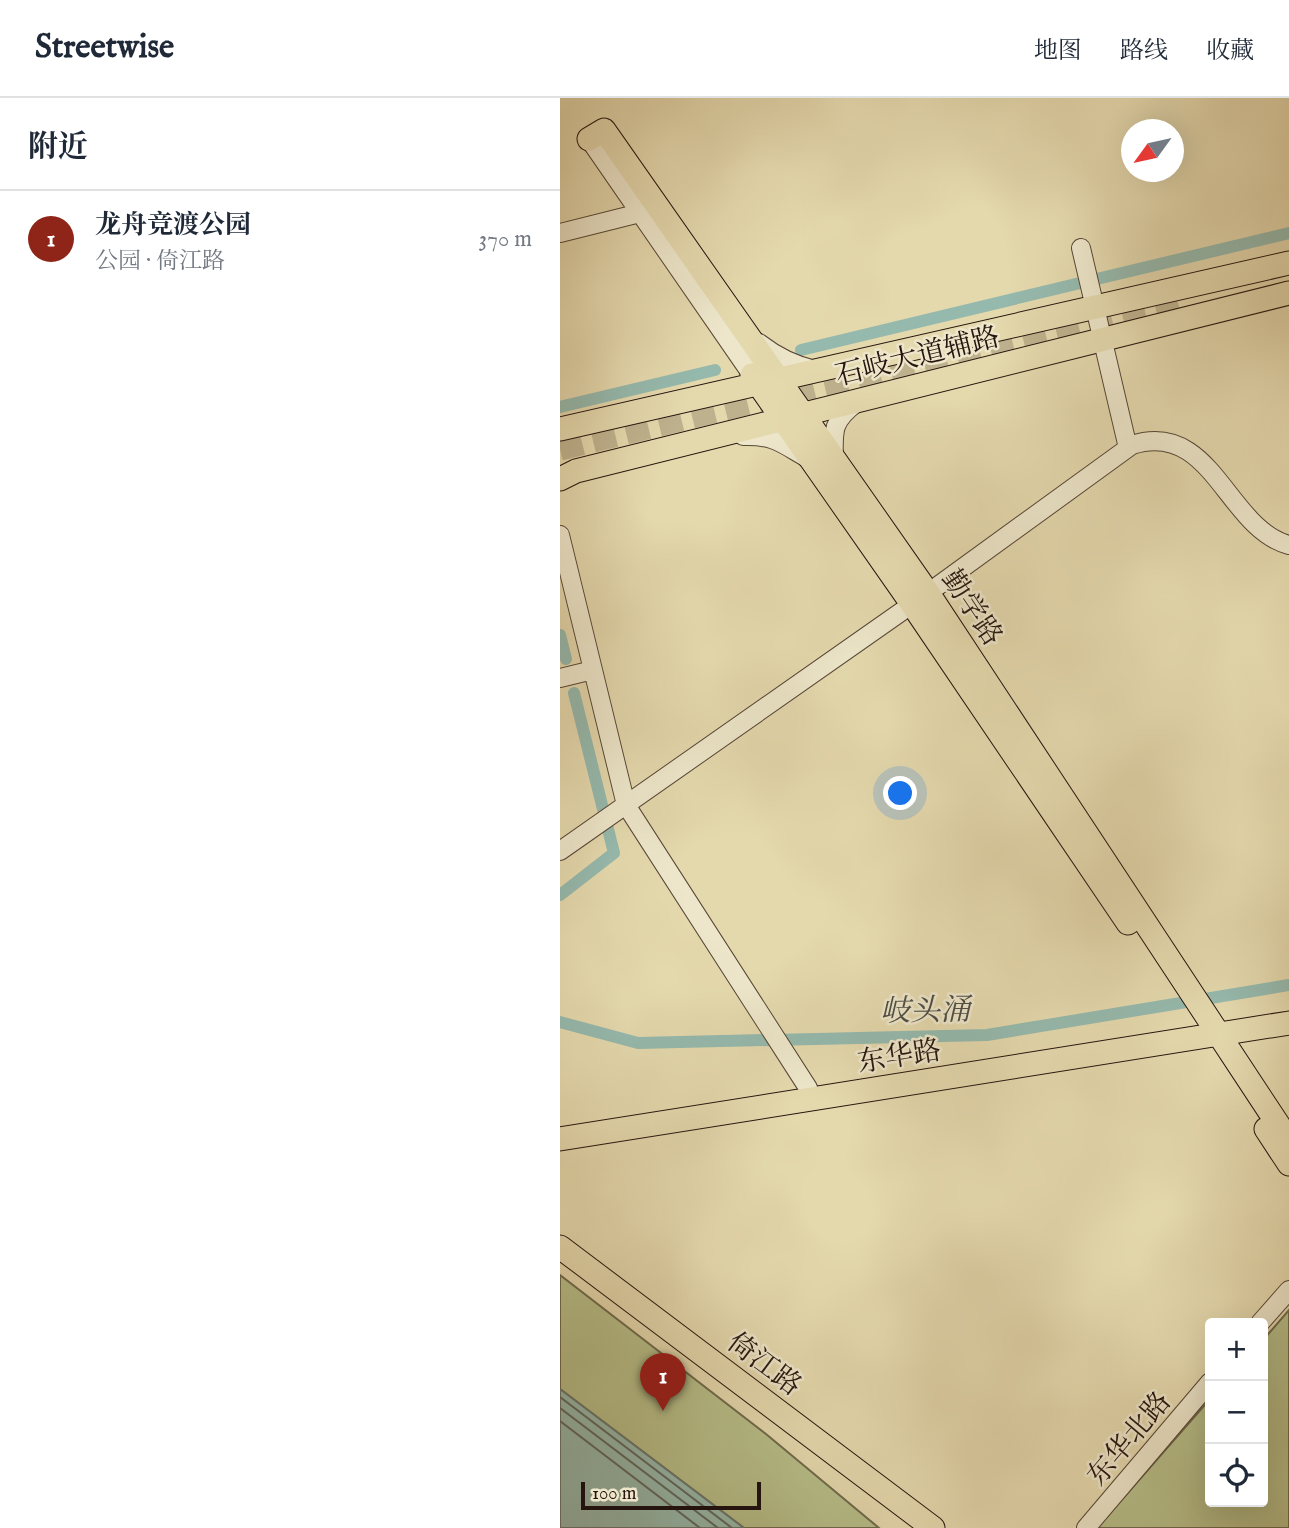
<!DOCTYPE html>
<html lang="zh">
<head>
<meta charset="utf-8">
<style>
  :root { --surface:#fff; --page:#f2f2f3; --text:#1f2937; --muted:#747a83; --line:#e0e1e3; --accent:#8f2418 }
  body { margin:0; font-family:"IM FELL English","Noto Serif SC",serif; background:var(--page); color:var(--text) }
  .controls { position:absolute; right:21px; bottom:21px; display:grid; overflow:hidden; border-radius:7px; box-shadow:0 7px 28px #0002 }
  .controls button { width:63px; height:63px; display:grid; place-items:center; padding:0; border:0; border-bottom:2px solid var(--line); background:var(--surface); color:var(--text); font:35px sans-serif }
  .compass { position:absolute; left:561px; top:21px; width:63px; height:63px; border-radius:50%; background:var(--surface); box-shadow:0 7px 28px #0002; rotate:237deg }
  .scale { position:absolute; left:21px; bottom:18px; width:180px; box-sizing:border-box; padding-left:7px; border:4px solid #26150f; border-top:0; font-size:19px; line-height:24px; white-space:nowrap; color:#26150f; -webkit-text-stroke:5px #ede6ca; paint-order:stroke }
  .you { position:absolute; left:341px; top:696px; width:24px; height:24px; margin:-18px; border:5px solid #fff; border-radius:50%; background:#1a73e8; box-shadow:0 0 0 10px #1a73e833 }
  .badge { display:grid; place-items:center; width:46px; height:46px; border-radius:50%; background:var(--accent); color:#fff; font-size:23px; font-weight:700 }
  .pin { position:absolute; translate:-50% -58px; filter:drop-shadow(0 2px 4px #0008) }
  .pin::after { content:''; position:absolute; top:37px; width:24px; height:21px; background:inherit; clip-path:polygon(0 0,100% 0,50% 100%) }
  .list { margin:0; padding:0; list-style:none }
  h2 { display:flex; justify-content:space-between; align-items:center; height:91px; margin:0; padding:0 28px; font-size:30px }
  h2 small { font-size:23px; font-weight:400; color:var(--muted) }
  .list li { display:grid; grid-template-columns:46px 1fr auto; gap:21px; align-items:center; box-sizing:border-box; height:98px; padding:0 28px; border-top:2px solid var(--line) }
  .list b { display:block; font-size:26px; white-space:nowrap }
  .list p { margin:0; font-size:23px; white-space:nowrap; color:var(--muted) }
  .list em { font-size:23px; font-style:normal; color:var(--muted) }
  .icon { flex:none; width:38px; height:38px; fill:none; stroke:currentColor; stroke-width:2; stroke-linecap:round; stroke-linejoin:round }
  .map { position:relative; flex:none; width:729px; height:1430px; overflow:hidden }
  header { display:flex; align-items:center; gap:42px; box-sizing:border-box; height:98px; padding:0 35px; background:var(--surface); border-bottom:2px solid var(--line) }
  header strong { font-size:33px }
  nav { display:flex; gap:38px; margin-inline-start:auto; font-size:24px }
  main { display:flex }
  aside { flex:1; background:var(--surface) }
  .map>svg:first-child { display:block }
</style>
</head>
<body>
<header>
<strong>Streetwise</strong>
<nav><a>地图</a><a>路线</a><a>收藏</a></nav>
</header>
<main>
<aside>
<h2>附近<small></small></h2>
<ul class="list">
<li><span class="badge">1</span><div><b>龙舟竞渡公园</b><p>公园 · 倚江路</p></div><em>370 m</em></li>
</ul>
</aside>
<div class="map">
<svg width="729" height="1430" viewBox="0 0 729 1430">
  <rect width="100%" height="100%" fill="#e4d8ad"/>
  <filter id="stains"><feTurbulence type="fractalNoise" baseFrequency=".00286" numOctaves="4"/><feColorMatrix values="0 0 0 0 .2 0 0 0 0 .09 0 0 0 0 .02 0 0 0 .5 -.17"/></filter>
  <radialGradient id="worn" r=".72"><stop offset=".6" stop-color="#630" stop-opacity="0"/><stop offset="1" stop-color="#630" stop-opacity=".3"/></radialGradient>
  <path fill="#b6be89" stroke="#6e6a4c" stroke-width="2" d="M0,1177L206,1336L319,1430H184L0,1291Z
    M729,1212V1430H537L650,1301V1404H703V1242Z"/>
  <path fill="#95b9ad" stroke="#69776e" stroke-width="2" d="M0,1291L184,1430H0Z"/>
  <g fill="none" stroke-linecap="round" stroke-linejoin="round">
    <path stroke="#5e675e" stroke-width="2" d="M0,1299L172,1430
      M0,1310L158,1430
      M0,1323L140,1430"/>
    <path stroke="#95b9ad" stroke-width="12" d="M241,252L729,135
      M0,309L155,272
      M0,537L6,561
      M0,797L54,755L14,595
      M0,924L78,945L427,937L729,887"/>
    <path stroke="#beb18d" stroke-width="23" stroke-dasharray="23 11" stroke-linecap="butt" d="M0,351L620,201"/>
    <defs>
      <path id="minor" d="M29,41L192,277
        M0,135L80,115
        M521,150L568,350
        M199,245C217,259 233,267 255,272
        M183,338C214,337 221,345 247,360
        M274,362C273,333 272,323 296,305
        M0,437L66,707L248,990
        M0,580L33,572
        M0,753L368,495L572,347C652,321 667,431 729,447
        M700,1225L729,1192
        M526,1430L650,1284"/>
      <path id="major" d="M29,41L44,32L368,495L729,1043
        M192,277L352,506L568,825
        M0,331L729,165
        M0,381L16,373L729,195
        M706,1031L729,1066
        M0,1041L729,925
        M0,1149L373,1430"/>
    </defs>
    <use href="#minor" stroke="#564636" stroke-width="20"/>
    <use href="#major" stroke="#26150f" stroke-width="25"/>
    <use href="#minor" stroke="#ede6ca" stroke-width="18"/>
    <use href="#major" stroke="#e4d8ad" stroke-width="23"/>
  </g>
  <g text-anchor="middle" stroke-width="5" stroke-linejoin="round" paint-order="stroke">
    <g font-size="28" fill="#26150f" stroke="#ede6ca">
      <text transform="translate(357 257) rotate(-14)" y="10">石岐大道辅路</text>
      <text transform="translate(413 509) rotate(56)" y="10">勤学路</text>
      <text transform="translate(339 957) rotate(-9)" y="10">东华路</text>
      <text transform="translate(205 1265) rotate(37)" y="10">倚江路</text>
      <text transform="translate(568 1340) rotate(-50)" y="10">东华北路</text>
    </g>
    <g font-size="30" font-style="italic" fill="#4d4e46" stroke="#ede6ca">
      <text transform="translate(365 912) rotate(-1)" y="10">岐头涌</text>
    </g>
  </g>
  <rect width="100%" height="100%" filter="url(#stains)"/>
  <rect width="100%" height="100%" fill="url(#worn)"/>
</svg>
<div class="controls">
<button>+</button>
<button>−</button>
<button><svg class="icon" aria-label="locate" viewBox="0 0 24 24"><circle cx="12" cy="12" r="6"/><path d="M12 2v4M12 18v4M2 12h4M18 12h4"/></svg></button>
</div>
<svg class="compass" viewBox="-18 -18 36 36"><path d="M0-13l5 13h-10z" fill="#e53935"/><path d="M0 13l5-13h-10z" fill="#747a83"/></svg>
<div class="scale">100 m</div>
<div class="you"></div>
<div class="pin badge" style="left:103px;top:1313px">1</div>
</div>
</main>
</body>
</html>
